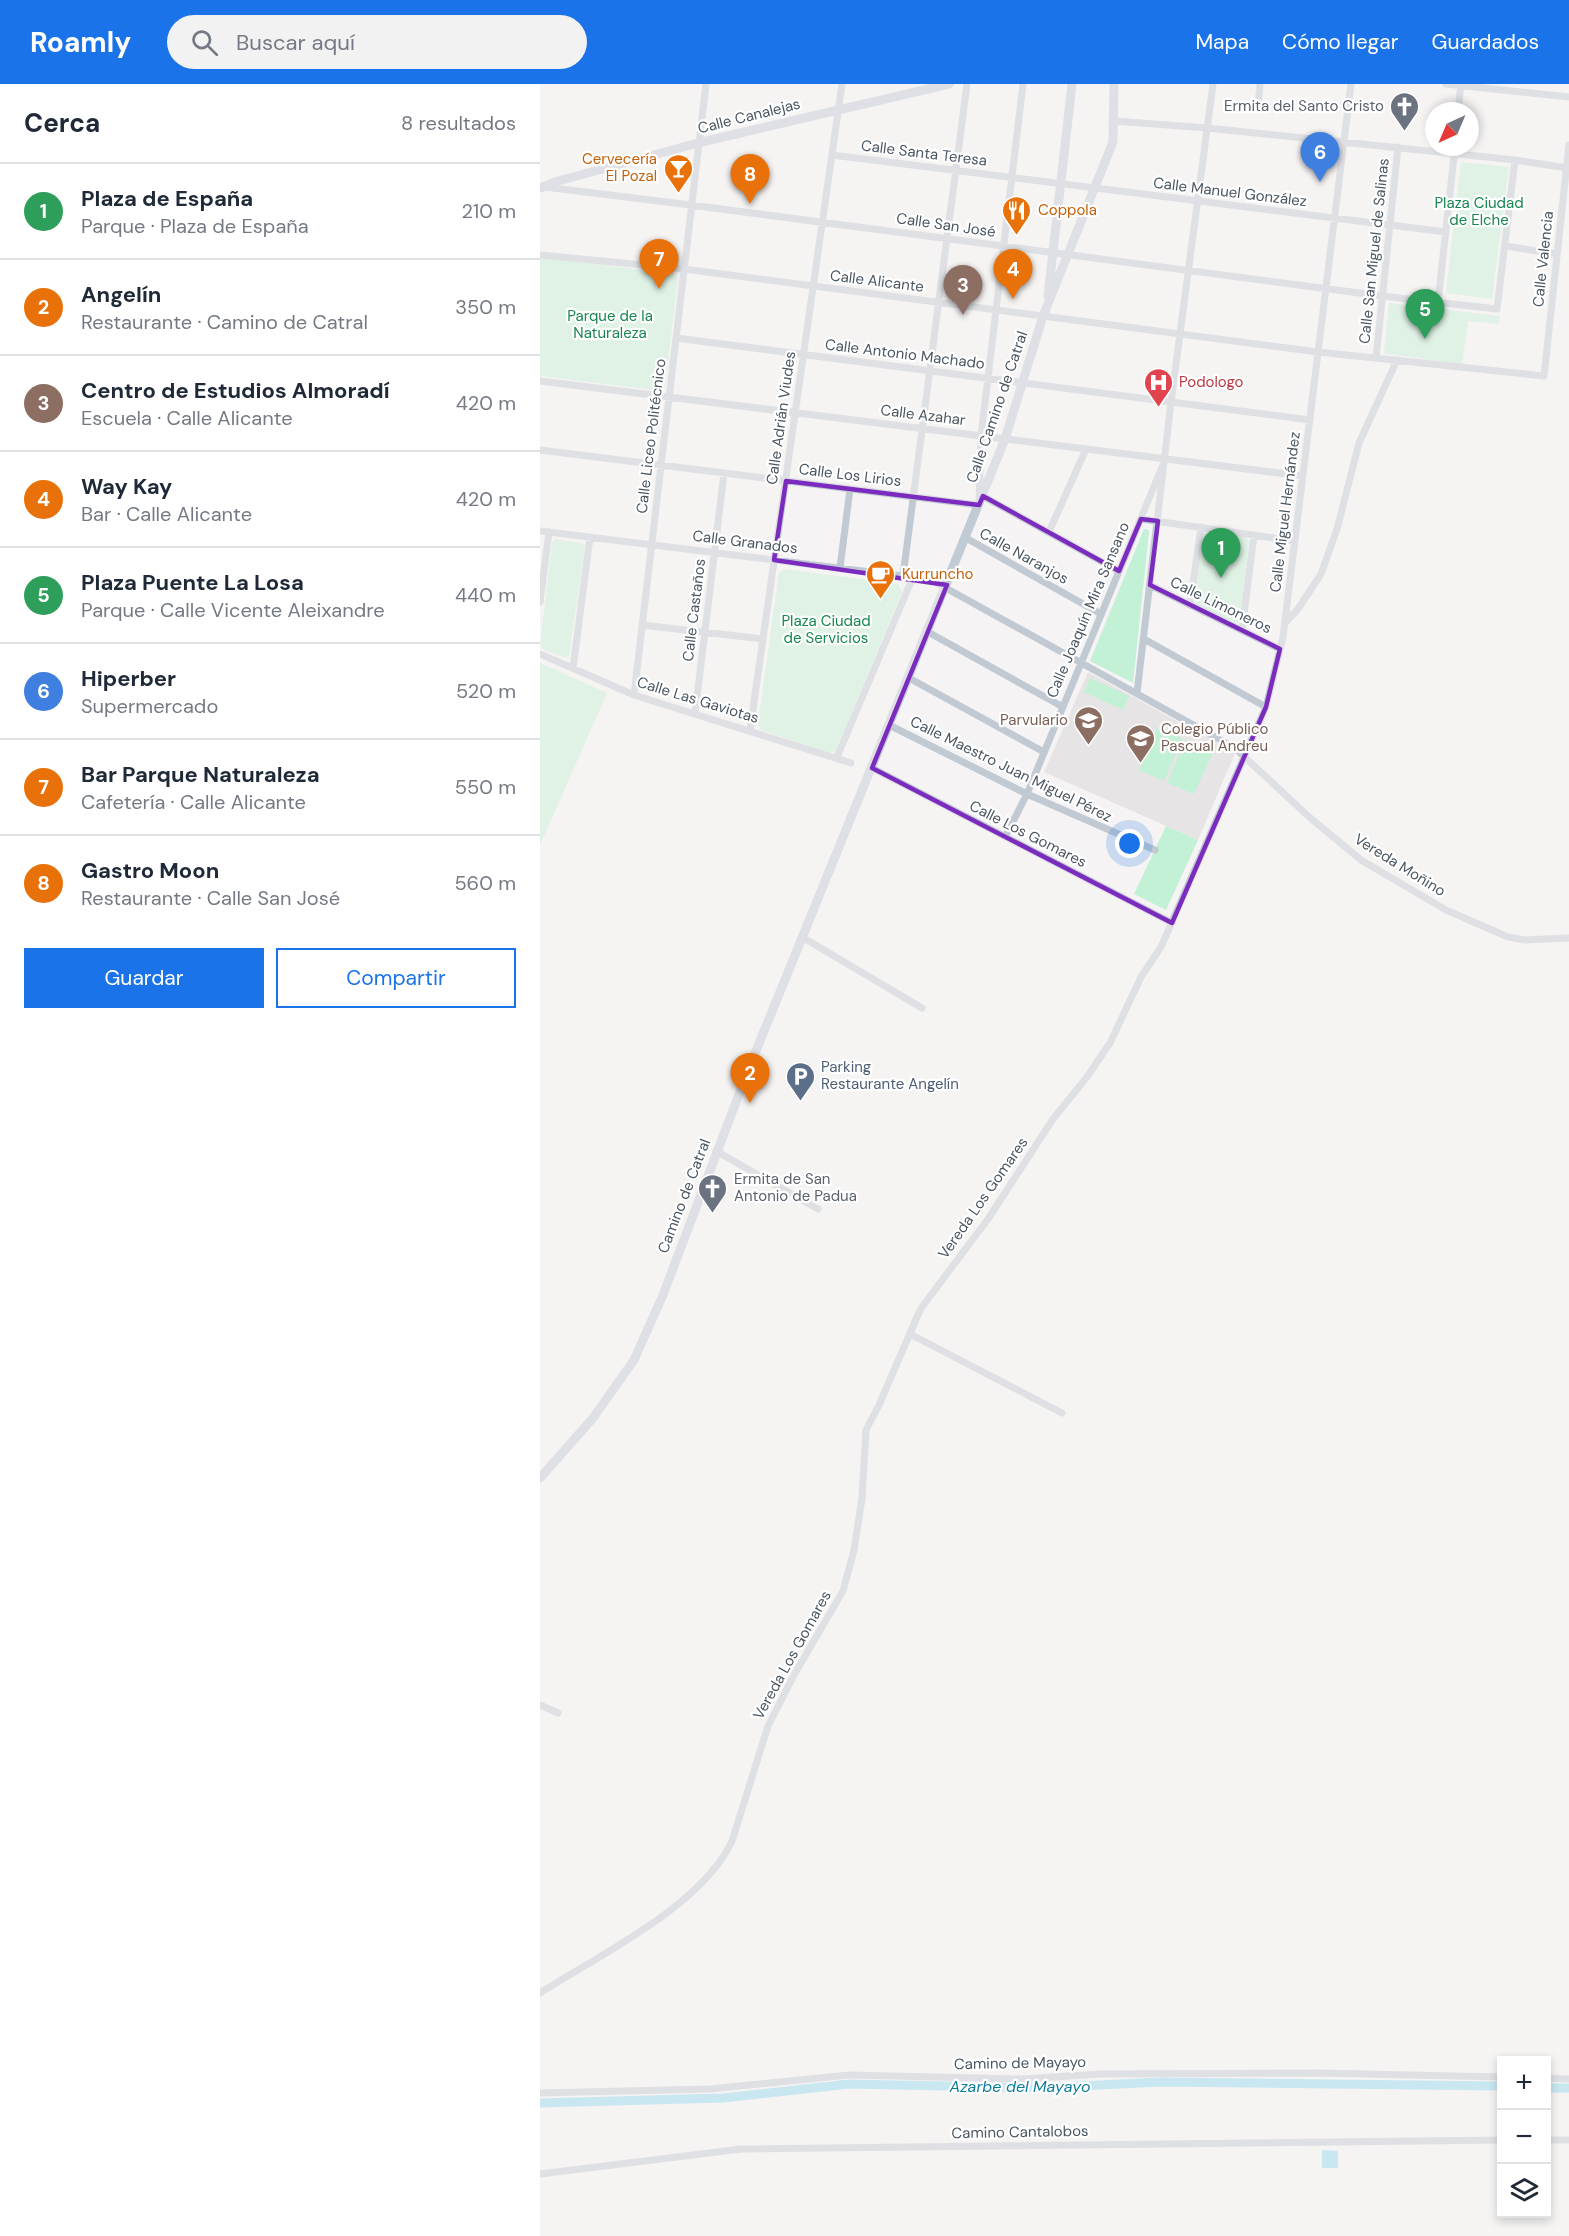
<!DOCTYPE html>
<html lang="es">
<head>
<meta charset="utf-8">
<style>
  :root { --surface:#fff; --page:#f2f2f3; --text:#1f2937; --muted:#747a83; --line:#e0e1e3; --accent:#1a73e8 }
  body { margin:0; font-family:"DM Sans",sans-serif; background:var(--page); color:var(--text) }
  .controls { position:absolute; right:18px; bottom:18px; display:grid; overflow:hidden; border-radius:0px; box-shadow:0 3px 9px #0003 }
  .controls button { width:54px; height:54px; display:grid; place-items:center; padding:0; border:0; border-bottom:2px solid var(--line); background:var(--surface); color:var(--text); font:30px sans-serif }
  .compass { position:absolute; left:885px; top:18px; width:54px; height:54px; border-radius:50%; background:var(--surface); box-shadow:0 3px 9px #0003; rotate:224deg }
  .you { position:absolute; left:590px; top:760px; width:21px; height:21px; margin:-15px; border:4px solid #fff; border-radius:50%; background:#1a73e8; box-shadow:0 0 0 9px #1a73e833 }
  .badge { display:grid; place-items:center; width:39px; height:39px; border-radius:50%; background:var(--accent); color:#fff; font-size:20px; font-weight:700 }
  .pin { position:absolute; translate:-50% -50px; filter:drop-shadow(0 2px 3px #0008) }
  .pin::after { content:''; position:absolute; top:32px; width:21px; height:18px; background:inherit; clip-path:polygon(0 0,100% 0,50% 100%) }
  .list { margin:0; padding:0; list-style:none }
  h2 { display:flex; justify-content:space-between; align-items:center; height:78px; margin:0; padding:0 24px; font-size:26px }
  h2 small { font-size:20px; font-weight:400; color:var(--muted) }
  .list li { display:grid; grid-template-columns:39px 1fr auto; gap:18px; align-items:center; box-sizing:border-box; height:96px; padding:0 24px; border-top:2px solid var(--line) }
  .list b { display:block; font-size:22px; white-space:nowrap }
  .list p { margin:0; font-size:20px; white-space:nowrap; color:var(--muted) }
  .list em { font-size:20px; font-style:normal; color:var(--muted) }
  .actions { display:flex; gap:12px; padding:18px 24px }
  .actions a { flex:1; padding:14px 0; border:2px solid var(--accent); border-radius:0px; text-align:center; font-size:21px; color:var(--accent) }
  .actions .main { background:var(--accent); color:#fff }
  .icon { flex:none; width:33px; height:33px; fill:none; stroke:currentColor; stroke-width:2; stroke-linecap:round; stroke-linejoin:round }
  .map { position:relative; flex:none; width:1029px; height:2152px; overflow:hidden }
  header { display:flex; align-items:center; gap:36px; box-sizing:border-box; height:84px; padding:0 30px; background:var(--accent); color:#fff }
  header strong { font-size:28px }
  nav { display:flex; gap:33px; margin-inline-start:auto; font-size:21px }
  .search { width:420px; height:54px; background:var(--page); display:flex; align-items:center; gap:15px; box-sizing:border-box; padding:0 21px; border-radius:33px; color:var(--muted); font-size:22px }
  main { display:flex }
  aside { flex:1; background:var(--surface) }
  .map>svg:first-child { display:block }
</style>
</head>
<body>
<header>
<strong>Roamly</strong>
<div class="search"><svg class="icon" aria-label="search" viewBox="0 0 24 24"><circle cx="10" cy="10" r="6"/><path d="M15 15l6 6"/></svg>Buscar aquí</div>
<nav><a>Mapa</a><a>Cómo llegar</a><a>Guardados</a></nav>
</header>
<main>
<aside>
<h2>Cerca<small>8 resultados</small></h2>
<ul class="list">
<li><span class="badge" style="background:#2e9e5b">1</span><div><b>Plaza de España</b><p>Parque · Plaza de España</p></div><em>210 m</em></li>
<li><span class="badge" style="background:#e8710a">2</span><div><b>Angelín</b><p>Restaurante · Camino de Catral</p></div><em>350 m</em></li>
<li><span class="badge" style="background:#8d6e63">3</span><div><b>Centro de Estudios Almoradí</b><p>Escuela · Calle Alicante</p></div><em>420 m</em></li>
<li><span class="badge" style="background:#e8710a">4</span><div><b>Way Kay</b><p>Bar · Calle Alicante</p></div><em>420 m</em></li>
<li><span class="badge" style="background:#2e9e5b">5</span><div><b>Plaza Puente La Losa</b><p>Parque · Calle Vicente Aleixandre</p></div><em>440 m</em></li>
<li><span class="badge" style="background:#3f7fe0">6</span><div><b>Hiperber</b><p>Supermercado</p></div><em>520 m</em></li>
<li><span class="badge" style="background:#e8710a">7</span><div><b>Bar Parque Naturaleza</b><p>Cafetería · Calle Alicante</p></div><em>550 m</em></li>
<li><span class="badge" style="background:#e8710a">8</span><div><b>Gastro Moon</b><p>Restaurante · Calle San José</p></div><em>560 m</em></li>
</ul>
<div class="actions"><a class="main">Guardar</a><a>Compartir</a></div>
</aside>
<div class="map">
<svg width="1029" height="2152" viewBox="0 0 1029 2152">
  <rect width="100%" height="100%" fill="#f5f3f3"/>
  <path fill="#e6e4e5" d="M548,588L695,669L658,756L504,688Z"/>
  <path fill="#c3f1d5" d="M921,78L969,83L952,215L906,209Z
    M0,173L134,190L138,194L125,303L122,307L0,292Z
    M849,219L960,232L959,240L928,237L922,281L844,269Z
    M604,445H607L609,448L593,599L550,577Z
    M666,449L706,453L709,457L700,538L696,540L657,521L654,517L663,452Z
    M15,455L42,459L45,462L29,572L26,574L2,565L0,561L12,459Z
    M244,485L358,500L362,508L296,666L289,669L221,646L218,640L239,489Z
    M0,579L67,609L0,761Z
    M550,594L589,612L583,626L544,608Z
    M617,644L642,655L624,697L599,686Z
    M645,656L673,668L654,710L627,699Z
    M626,742L658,756L626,826L594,810Z"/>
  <path fill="#90daee" d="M782,2066L798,2067V2084H782Z"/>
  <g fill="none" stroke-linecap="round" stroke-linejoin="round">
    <path stroke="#90daee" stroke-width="9" d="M1006,2004H1029
      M0,2019L183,2014L309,2000L500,2004L620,1998L962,2002"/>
    <path stroke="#c1cad2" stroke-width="7" d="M906,0L1029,13
      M718,24L720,0
      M918,27L921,0
      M574,37L667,44L975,76L1027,84
      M292,71L906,148
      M5,103L151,121L842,212L957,225L975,76
      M965,162L1017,170
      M0,171L144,185L778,268L1004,292L1029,61
      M898,218L915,63
      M136,254L770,336
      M836,274L858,63
      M0,297L763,392
      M0,366L439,421L441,352L483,0
      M443,412L579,487
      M601,435L755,457
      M0,447L363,492L395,498L695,664L768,732L821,776L906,826L968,853L985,856L1029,854
      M509,448L546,365
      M426,454L561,530
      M300,484L310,405
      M363,492L427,0
      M610,501L740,565
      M0,518L9,448
      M650,521L661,443
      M745,539L758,525L781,490L797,445L819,359L857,276
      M102,541L223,555
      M702,546L714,451
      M388,548L523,623
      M604,555L726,623
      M0,570L94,611L311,679
      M33,584L50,453
      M369,594L504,668
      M597,609L631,318L673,0
      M94,611L166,0
      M155,630L184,389
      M349,641L487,710L615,766
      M210,646L302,0
      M297,673L373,493
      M332,684L632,839
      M465,753L487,710L622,383
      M262,853L382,924
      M176,1067L278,1125
      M370,1250L522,1329
      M0,1621L18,1629
      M0,1909C59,1871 162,1822 192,1757L228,1642L254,1591L303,1507L314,1466L322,1414L326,1346L339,1321L377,1233L382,1223L448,1135L513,1035L547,993L570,959L601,893L621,863L726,623L743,553L811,0
      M1006,1994L1029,1995
      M0,2009L170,2005L309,1991L482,1995L562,1990L778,1989L962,1993
      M1006,2056H1029
      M0,2090L201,2065L962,2056"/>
    <path stroke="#c1cbd6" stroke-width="9" d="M0,104L18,97L158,59L409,0
      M508,212L532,0
      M0,1394L53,1334L94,1276L123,1211L207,989L465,355L503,232L573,58L574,0"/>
  </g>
  <path d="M0 0H1029V2152H0ZM246,397L439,421L443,412L579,487L601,435L618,437L610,501L740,565L726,623L632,839L332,684L407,501L234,476Z" fill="#f5f3f3" fill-opacity=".55" fill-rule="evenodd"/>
  <path fill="none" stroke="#7b2cbf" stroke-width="4.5" stroke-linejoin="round" d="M246,397L439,421L443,412L579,487L601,435L618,437L610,501L740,565L726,623L632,839L332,684L407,501L234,476Z"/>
  <defs>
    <symbol id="church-pin" viewBox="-11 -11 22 30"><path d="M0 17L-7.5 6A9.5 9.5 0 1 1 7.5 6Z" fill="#6b7280" stroke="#fff"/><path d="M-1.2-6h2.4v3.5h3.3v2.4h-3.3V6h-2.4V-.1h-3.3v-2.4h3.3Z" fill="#fff"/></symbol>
    <symbol id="bar-pin" viewBox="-11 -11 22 30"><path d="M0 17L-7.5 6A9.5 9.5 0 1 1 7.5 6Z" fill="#e8710a" stroke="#fff"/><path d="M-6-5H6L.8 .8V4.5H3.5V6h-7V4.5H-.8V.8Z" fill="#fff"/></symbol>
    <symbol id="restaurant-pin" viewBox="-11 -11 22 30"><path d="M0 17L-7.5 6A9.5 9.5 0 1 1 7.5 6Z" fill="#e8710a" stroke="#fff"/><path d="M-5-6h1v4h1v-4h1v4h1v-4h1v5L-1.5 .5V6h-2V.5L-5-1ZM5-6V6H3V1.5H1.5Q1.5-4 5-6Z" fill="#fff"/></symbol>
    <symbol id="hospital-pin" viewBox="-11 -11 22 30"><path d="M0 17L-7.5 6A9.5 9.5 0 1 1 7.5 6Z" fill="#e0444e" stroke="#fff"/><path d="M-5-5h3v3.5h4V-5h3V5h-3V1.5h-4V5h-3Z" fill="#fff"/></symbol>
    <symbol id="cafe-pin" viewBox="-11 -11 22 30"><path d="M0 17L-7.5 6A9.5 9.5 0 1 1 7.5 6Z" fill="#e8710a" stroke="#fff"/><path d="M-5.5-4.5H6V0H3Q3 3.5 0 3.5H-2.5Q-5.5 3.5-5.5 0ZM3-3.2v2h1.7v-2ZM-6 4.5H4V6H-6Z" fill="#fff"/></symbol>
    <symbol id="school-pin" viewBox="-11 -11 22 30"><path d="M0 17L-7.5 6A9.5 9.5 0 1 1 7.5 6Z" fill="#8d6e63" stroke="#fff"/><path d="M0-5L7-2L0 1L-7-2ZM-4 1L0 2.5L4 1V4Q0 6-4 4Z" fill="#fff"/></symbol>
    <symbol id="parking-pin" viewBox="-11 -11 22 30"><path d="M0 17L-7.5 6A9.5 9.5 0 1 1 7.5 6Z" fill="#5c6f8a" stroke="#fff"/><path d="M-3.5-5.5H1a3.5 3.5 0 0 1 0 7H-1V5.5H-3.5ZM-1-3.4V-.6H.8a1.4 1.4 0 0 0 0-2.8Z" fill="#fff"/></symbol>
  </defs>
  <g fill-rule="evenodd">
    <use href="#church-pin" x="848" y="6" width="33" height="45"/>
    <use href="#bar-pin" x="122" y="68" width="33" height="45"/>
    <use href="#restaurant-pin" x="460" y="110" width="33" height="45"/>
    <use href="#hospital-pin" x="602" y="282" width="33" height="45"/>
    <use href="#cafe-pin" x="324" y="474" width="33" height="45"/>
    <use href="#school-pin" x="532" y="620" width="33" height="45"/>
    <use href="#school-pin" x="584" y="638" width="33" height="45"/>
    <use href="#parking-pin" x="244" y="976" width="33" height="45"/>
    <use href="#church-pin" x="156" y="1088" width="33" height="45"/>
  </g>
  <g text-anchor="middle" stroke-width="4.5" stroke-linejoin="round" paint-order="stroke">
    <g font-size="15" fill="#5b616d" stroke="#fff" text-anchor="end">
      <text x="844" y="27">Ermita del Santo Cristo</text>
      <text x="194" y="1100" text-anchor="start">Ermita de San<tspan x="194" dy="17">Antonio de Padua</tspan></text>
    </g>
    <g font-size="15" fill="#4a5661" stroke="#fff">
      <text transform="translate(209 32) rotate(-14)" y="5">Calle Canalejas</text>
      <text transform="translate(384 69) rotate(7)" y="5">Calle Santa Teresa</text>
      <text transform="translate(690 108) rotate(7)" y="5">Calle Manuel González</text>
      <text transform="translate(406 141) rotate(8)" y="5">Calle San José</text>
      <text transform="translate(834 167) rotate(-84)" y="5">Calle San Miguel de Salinas</text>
      <text transform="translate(1003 175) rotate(-84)" y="5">Calle Valencia</text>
      <text transform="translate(337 197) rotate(7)" y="5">Calle Alicante</text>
      <text transform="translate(365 270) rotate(7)" y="5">Calle Antonio Machado</text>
      <text transform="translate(457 323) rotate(-71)" y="5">Calle Camino de Catral</text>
      <text transform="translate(383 331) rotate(7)" y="5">Calle Azahar</text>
      <text transform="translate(241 334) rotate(-82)" y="5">Calle Adrián Viudes</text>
      <text transform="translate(111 352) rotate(-83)" y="5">Calle Liceo Politécnico</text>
      <text transform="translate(310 391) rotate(7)" y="5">Calle Los Lirios</text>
      <text transform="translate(745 428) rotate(-83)" y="5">Calle Miguel Hernández</text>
      <text transform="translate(205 458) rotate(7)" y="5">Calle Granados</text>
      <text transform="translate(484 472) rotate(29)" y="5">Calle Naranjos</text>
      <text transform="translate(681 521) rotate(26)" y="5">Calle Limoneros</text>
      <text transform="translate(154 526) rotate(-83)" y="5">Calle Castaños</text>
      <text transform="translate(548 526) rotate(-67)" y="5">Calle Joaquín Mira Sansano</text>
      <text transform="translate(158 616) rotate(17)" y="5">Calle Las Gaviotas</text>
      <text transform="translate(471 685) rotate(26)" y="5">Calle Maestro Juan Miguel Pérez</text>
      <text transform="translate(488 750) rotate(27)" y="5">Calle Los Gomares</text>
      <text transform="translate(860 781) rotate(32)" y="5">Vereda Moñino</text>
      <text transform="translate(144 1112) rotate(-69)" y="5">Camino de Catral</text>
      <text transform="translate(443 1114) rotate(-55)" y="5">Vereda Los Gomares</text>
      <text transform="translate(252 1571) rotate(-61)" y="5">Vereda Los Gomares</text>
      <text transform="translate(480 1979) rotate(-1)" y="5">Camino de Mayayo</text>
      <text transform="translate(480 2048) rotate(-1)" y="5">Camino Cantalobos</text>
    </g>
    <g font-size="15" fill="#c56008" stroke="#fff" text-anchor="start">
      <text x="117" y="80" text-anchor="end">Cervecería<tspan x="117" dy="17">El Pozal</tspan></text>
      <text x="498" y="131">Coppola</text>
      <text x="362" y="495">Kurruncho</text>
    </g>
    <g font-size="15" fill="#17864f" stroke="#fff">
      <text x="939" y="124">Plaza Ciudad<tspan x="939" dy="17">de Elche</tspan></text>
      <text x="70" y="237">Parque de la<tspan x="70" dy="17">Naturaleza</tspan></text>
      <text x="286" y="542">Plaza Ciudad<tspan x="286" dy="17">de Servicios</tspan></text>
    </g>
    <g font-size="15" fill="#be3a42" stroke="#fff" text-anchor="start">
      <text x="639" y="303">Podologo</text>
    </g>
    <g font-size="15" fill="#785e54" stroke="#fff" text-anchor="end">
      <text x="528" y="641">Parvulario</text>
      <text x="621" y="650" text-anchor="start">Colegio Público<tspan x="621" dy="17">Pascual Andreu</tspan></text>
    </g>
    <g font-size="15" fill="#4e5e75" stroke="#fff" text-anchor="start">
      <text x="281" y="988">Parking<tspan x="281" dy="17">Restaurante Angelín</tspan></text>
    </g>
    <g font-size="16" font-style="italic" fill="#0c7c9b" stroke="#fff">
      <text x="480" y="2008">Azarbe del Mayayo</text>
    </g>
  </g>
</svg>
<div class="controls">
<button>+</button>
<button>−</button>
<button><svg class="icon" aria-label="layers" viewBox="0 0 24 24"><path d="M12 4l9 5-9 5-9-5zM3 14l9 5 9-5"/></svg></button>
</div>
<svg class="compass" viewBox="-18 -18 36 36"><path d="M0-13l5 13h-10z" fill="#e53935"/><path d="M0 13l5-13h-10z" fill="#747a83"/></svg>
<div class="you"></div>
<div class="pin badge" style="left:681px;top:494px;background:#2e9e5b">1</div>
<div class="pin badge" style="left:210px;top:1019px;background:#e8710a">2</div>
<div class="pin badge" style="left:423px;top:231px;background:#8d6e63">3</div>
<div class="pin badge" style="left:473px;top:215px;background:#e8710a">4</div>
<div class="pin badge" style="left:885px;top:255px;background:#2e9e5b">5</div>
<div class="pin badge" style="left:780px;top:98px;background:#3f7fe0">6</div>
<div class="pin badge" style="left:119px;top:205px;background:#e8710a">7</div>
<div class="pin badge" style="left:210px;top:120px;background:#e8710a">8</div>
</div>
</main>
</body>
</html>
